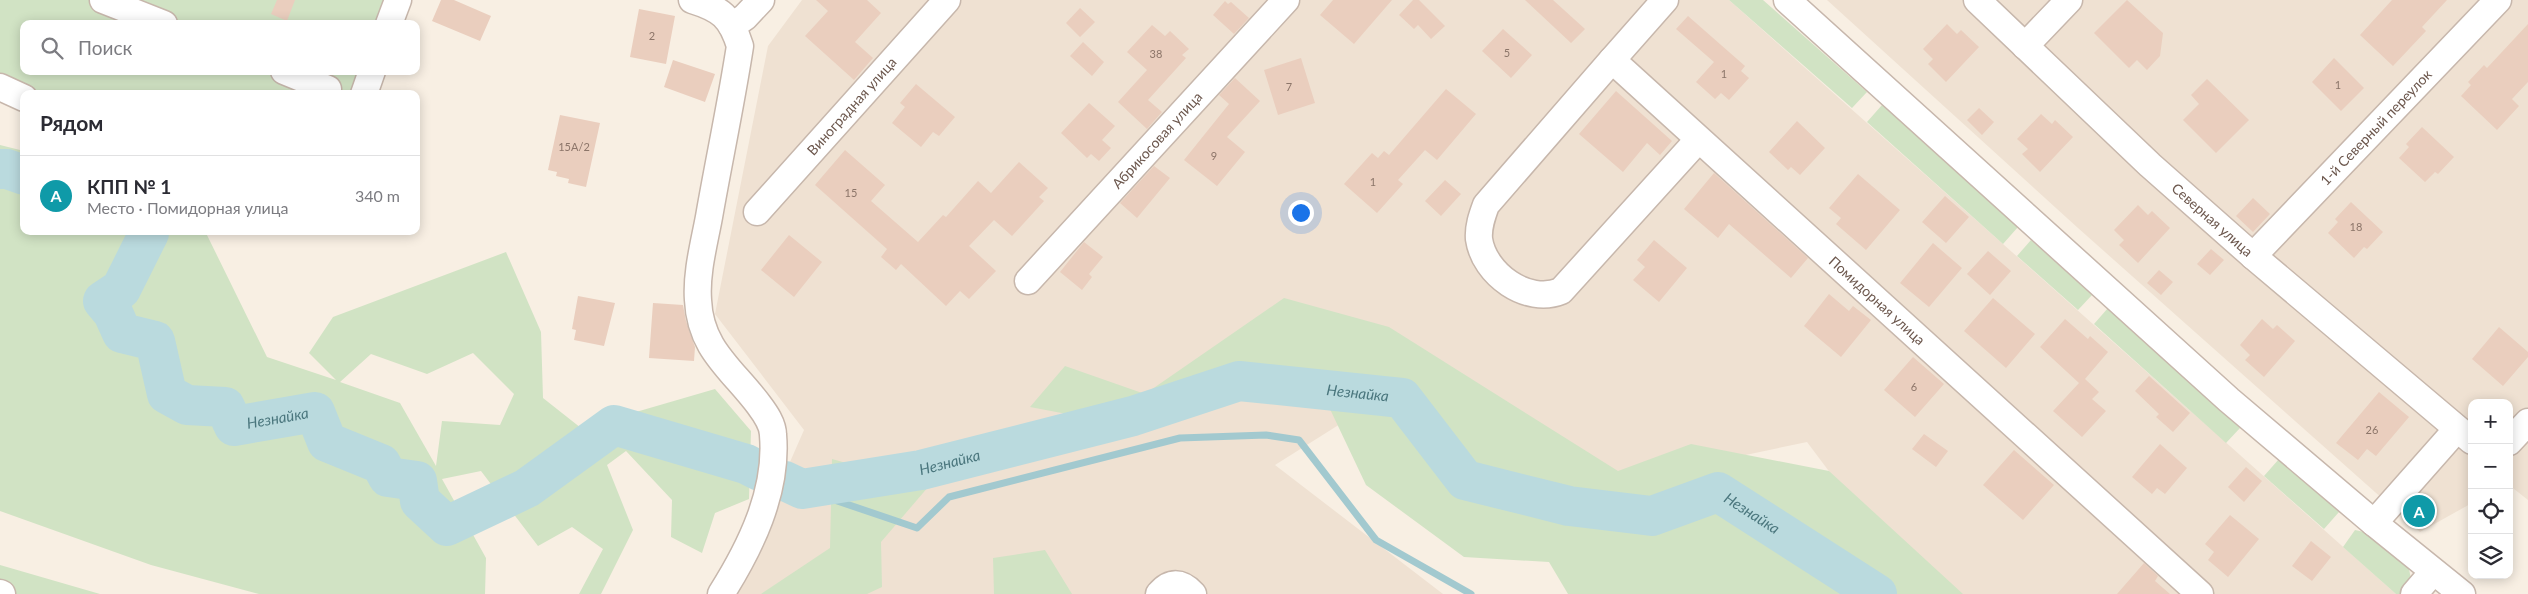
<!DOCTYPE html>
<html lang="ru">
<head>
<meta charset="utf-8">
<style>
  :root { --surface:#fff; --page:#f2f2f3; --text:#2b2b33; --muted:#7c7c81; --line:#e1e1e2; --accent:#7c3aed }
  body { margin:0; font-family:Lato,sans-serif; background:var(--page); color:var(--text) }
  .controls { position:absolute; right:15px; bottom:15px; display:grid; overflow:hidden; border-radius:10px; box-shadow:0 2px 12px #0003 }
  .controls button { width:45px; height:45px; display:grid; place-items:center; padding:0; border:0; border-bottom:1px solid var(--line); background:var(--surface); color:var(--text); font:25px sans-serif }
  .you { position:absolute; left:1300px; top:212px; width:18px; height:18px; margin:-12px; border:4px solid #fff; border-radius:50%; background:#1a73e8; box-shadow:0 0 0 8px #1a73e833 }
  .badge { display:grid; place-items:center; width:32px; height:32px; border-radius:50%; background:var(--accent); color:#fff; font-size:16px; font-weight:700 }
  .pin { position:absolute; translate:-50% -50%; border:2px solid #fff; box-shadow:0 1px 5px #0006 }
  .list { margin:0; padding:0; list-style:none }
  h2 { display:flex; justify-content:space-between; align-items:center; height:65px; margin:0; padding:0 20px; font-size:21px }
  h2 small { font-size:16px; font-weight:400; color:var(--muted) }
  .list li { display:grid; grid-template-columns:32px 1fr auto; gap:15px; align-items:center; box-sizing:border-box; height:80px; padding:0 20px; border-top:1px solid var(--line) }
  .list b { display:block; font-size:19px; white-space:nowrap }
  .list p { margin:0; font-size:16px; white-space:nowrap; color:var(--muted) }
  .list em { font-size:16px; font-style:normal; color:var(--muted) }
  .icon { flex:none; width:28px; height:28px; fill:none; stroke:currentColor; stroke-width:2; stroke-linecap:round; stroke-linejoin:round }
  .map { position:relative; flex:none; width:2528px; height:594px; overflow:hidden }
  .search { position:absolute; background:var(--surface); box-shadow:0 2px 12px #0003; left:20px; top:20px; width:400px; height:55px; display:flex; align-items:center; gap:12px; box-sizing:border-box; padding:0 18px; border-radius:10px; color:var(--muted); font-size:19px }
  .panel { position:absolute; background:var(--surface); box-shadow:0 2px 12px #0003; left:20px; top:90px; width:400px; height:145px; border-radius:10px }
  .map>svg:first-child { display:block }
</style>
</head>
<body>
<div class="map">
<svg width="2528" height="594" viewBox="0 0 2528 594">
  <rect width="100%" height="100%" fill="#f8efe3"/>
  <path fill="#efe1d2" d="M802,0H1729L2396,594H1921L1807,442L1560,494L1356,414L1275,465L1443,594H732L804,430L715,314L768,46Z
    M1827,0H2528V500L2509,485V403H2472V503L2420,532L2078,228Z"/>
  <path fill="#d1e3c4" fill-rule="evenodd" d="M0,0H394L385,24H24V71H367L359,94H24L0,100Z
    M1729,0H1763L1867,92L1852,108Z
    M1882,105L2018,227L2003,244L1867,122Z
    M0,145L24,151V231H205L267,357L336,380L309,353L333,317L506,252L541,332L543,398L581,428L715,389L751,431L749,499L715,513L702,553L671,537L672,500L626,451L607,465L633,530L601,594H579L603,549L572,527L538,546L481,471L442,479L486,558L485,594H259L151,565L0,511ZM473,353L514,394L500,425L442,421L436,466L400,403L340,382L371,354L427,374Z
    M2031,240L2092,295L2078,310L2017,256Z
    M1284,298L1389,327L1618,471L1691,444L1829,471L1963,594H1568L1549,562L1464,557L1366,485L1311,369L1146,429L1030,407L1065,366L1145,394Z
    M2108,308L2240,428L2226,443L2094,324Z
    M832,459L929,486L881,542L882,587L867,594H761L830,548Z
    M2279,459L2339,512L2324,529L2264,476Z
    M2355,530L2364,532L2409,569L2411,579L2402,594H2396L2343,547Z
    M1045,550L1072,594H994L993,558Z
    M0,565L100,594H0Z"/>
  <g fill="none" stroke-linecap="round" stroke-linejoin="round">
    <path stroke="#a2c9cf" stroke-width="7" d="M802,489L917,528L949,497L1180,438L1266,435L1299,440L1376,540L1471,594"/>
    <g stroke="#badade" stroke-width="40">
      <path d="M0,169H7L24,175"/>
      <path id="s1" d="M146,231L149,233L121,289L103,301L113,313L122,333L155,341L167,394L187,405L225,407L234,426L315,412L327,442L381,464L388,477L417,481L420,501L447,526L527,488L614,425L746,464L760,471"/>
      <path id="s2" d="M785,481L802,489L921,470L1133,416L1239,381L1402,398L1465,480L1569,506L1652,516L1718,492L1877,594"/>
    </g>
  </g>
  <path fill="#eacebe" d="M277,0H295L287,21L271,14Z
    M441,0H454L491,16L480,41L432,21Z
    M816,0H867L881,13L855,42L873,58L854,80L805,36L828,11Z
    M1333,0H1392L1354,44L1320,15Z
    M1413,0H1419L1445,26L1431,39L1418,25L1414,29L1399,15Z
    M1525,0H1553L1585,29L1571,43Z
    M2127,0L2163,33L2160,56L2147,70L2137,60L2129,68L2094,33Z
    M2392,0H2447L2422,27L2426,31L2393,66L2360,35Z
    M1225,1L1228,4L1231,2L1249,18L1234,34L1213,15Z
    M1080,8L1095,22L1080,37L1066,23Z
    M639,9L675,16L666,64L630,57Z
    M1688,16L1745,66L1741,71L1749,78L1729,100L1721,93L1715,99L1696,82L1714,62L1676,29Z
    M1947,24L1957,34L1961,30L1979,47L1946,82L1928,64L1933,59L1923,49Z
    M2528,24V82L2512,99L2519,106L2497,130L2461,96L2471,85L2468,82L2484,65L2487,68Z
    M1152,25L1165,36L1170,31L1189,49L1182,55L1186,58L1148,100L1162,112L1147,129L1118,102L1147,70L1127,52Z
    M1503,29L1532,55L1511,78L1482,51Z
    M1083,42L1104,62L1092,76L1070,56Z
    M1301,58L1315,103L1278,115L1264,70Z
    M2334,58L2364,88L2341,111L2312,82Z
    M673,60L715,74L705,102L664,87Z
    M1235,78L1260,101L1227,137L1245,152L1217,186L1184,160L1229,104L1219,95Z
    M2207,79L2249,120L2216,153L2183,120L2199,104L2191,95Z
    M916,84L955,117L939,136L933,132L921,147L892,123L905,107L900,103Z
    M1446,89L1476,114L1437,160L1425,150L1398,180L1403,184L1377,213L1344,184L1372,153L1378,158L1384,151L1389,155Z
    M1616,91L1672,141L1660,155L1647,143L1623,172L1579,134Z
    M1089,103L1115,126L1102,140L1111,148L1099,161L1091,154L1087,158L1061,133Z
    M1979,108L1994,122L1982,135L1967,120Z
    M2041,114L2052,124L2055,120L2073,137L2040,172L2022,154L2028,149L2017,139Z
    M560,115L600,123L586,187L568,183L569,179L556,176L557,172L548,170Z
    M1797,121L1825,148L1800,175L1791,167L1788,170L1769,152Z
    M2422,127L2454,157L2438,174L2435,172L2425,182L2399,158L2409,147L2406,144Z
    M845,150L885,185L871,201L918,242L943,215L946,217L978,181L991,193L1019,162L1048,188L1039,197L1044,201L1012,236L994,220L969,246L996,271L969,299L960,291L946,306L901,264L896,270L881,257L887,249L815,185Z
    M1154,166L1170,178L1137,218L1120,203Z
    M1714,173L1808,258L1791,278L1729,224L1718,238L1684,209Z
    M1858,174L1900,210L1866,250L1836,224L1841,218L1829,208Z
    M1445,180L1461,194L1441,216L1425,201Z
    M1945,196L1969,217L1946,243L1922,222Z
    M2253,198L2270,214L2253,232L2236,216Z
    M2351,202L2383,232L2367,249L2364,247L2354,258L2328,233L2338,222L2335,219Z
    M2138,205L2148,215L2152,211L2170,228L2138,263L2119,245L2124,240L2114,230Z
    M789,235L822,262L794,297L761,270Z
    M1654,240L1687,268L1659,302L1633,280L1645,267L1637,260Z
    M1084,242L1103,257L1089,274L1092,277L1082,290L1060,272Z
    M1933,243L1962,268L1929,307L1900,283Z
    M2211,249L2224,260L2210,275L2197,264Z
    M1988,251L2011,271L1990,295L1967,274Z
    M2159,270L2173,282L2161,295L2147,283Z
    M1829,294L1849,311L1853,306L1871,320L1841,357L1804,326Z
    M578,296L615,303L604,346L574,340L576,330L572,329Z
    M1993,298L2035,334L2006,368L1964,331Z
    M653,303L683,305L686,321L695,347L694,361L649,358Z
    M2065,319L2088,339L2090,336L2108,352L2085,379L2099,392L2092,399L2106,411L2082,437L2053,411L2079,383L2040,347Z
    M2262,319L2273,329L2277,325L2295,341L2264,377L2245,360L2250,355L2240,345Z
    M2499,327L2528,352V357L2503,386L2472,359Z
    M1913,357L1944,384L1915,417L1884,390Z
    M2149,376L2190,413L2173,432L2156,417L2159,414L2135,391Z
    M2379,392L2409,417L2376,456L2367,449L2358,460L2336,443Z
    M1924,434L1948,451L1936,467L1912,449Z
    M2160,444L2187,468L2165,494L2157,488L2152,494L2132,477Z
    M2014,450L2054,485L2023,520L1983,485Z
    M2246,467L2262,481L2244,502L2228,487Z
    M2418,496L2435,510L2419,528L2403,513Z
    M2230,515L2259,539L2228,577L2208,560L2214,552L2205,544Z
    M2311,541L2331,557L2312,581L2292,566Z
    M2144,563L2158,576L2155,581L2170,594H2117Z"/>
  <g fill="none" stroke-linecap="round" stroke-linejoin="round">
    <defs>
      <g id="minor">
        <path d="M103,0L164,24"/>
        <path d="M692,0C721,9 731,17 740,46C731,104 719,160 709,217C704,244 696,273 698,300C700,349 732,369 759,405C765,413 773,424 773,435C778,492 750,548 721,594"/>
        <path id="s3" d="M1665,0L1612,60L2200,594"/>
        <path d="M1787,0L2229,400L2374,523L2462,594"/>
        <path id="s4" d="M1977,0L2150,165L2253,256L2472,441"/>
        <path d="M389,24L398,0"/>
        <path d="M732,26L745,17L761,0"/>
        <path d="M2025,46L2069,0"/>
        <path d="M1612,60L1486,205C1482,216 1478,227 1479,239C1484,274 1527,305 1561,291L1698,140"/>
        <path d="M284,71L328,89"/>
        <path d="M0,87L24,98"/>
        <path d="M364,94L372,71"/>
        <path id="s5" d="M757,212L947,0"/>
        <path id="s6" d="M2253,256L2498,0"/>
        <path id="s7" d="M1028,281L1286,0"/>
        <path d="M2509,442L2528,422"/>
        <path d="M2374,523L2457,429"/>
        <path d="M0,593L2,594"/>
        <path d="M1159,594C1170,581 1181,581 1193,594"/>
        <path d="M2414,594L2433,572"/>
      </g>
    </defs>
    <use href="#minor" stroke="#c7b7ac" stroke-width="29"/>
    <use href="#minor" stroke="#fff" stroke-width="26"/>
  </g>
  <g text-anchor="middle" stroke-width="4" stroke-linejoin="round" paint-order="stroke">
    <g font-size="11" fill="#8c7569">
      <text x="652" y="40">2</text>
      <text x="1507" y="57">5</text>
      <text x="1156" y="58">38</text>
      <text x="1724" y="78">1</text>
      <text x="2338" y="89">1</text>
      <text x="1289" y="91">7</text>
      <text x="574" y="151">15А/2</text>
      <text x="1214" y="160">9</text>
      <text x="1373" y="186">1</text>
      <text x="851" y="197">15</text>
      <text x="2356" y="231">18</text>
      <text x="1914" y="391">6</text>
      <text x="2372" y="434">26</text>
    </g>
    <g font-size="14" fill="#6c574d" stroke="#fcf3e8">
      <text dy="5" stroke="none"><textPath href="#s5" startOffset="142">Виноградная улица</textPath></text>
      <text dy="5" stroke="none"><textPath href="#s6" startOffset="178">1-й Северный переулок</textPath></text>
      <text dy="5" stroke="none"><textPath href="#s7" startOffset="191">Абрикосовая улица</textPath></text>
      <text dy="5" stroke="none"><textPath href="#s4" startOffset="322">Северная улица</textPath></text>
      <text dy="5" stroke="none"><textPath href="#s3" startOffset="438">Помидорная улица</textPath></text>
    </g>
    <g font-size="15" font-style="italic" fill="#4a767d" stroke="#fcf3e8">
      <text dy="5" stroke="none"><textPath href="#s2" startOffset="589">Незнайка</textPath></text>
      <text dy="5" stroke="none"><textPath href="#s1" startOffset="340">Незнайка</textPath></text>
      <text dy="5" stroke="none"><textPath href="#s2" startOffset="169">Незнайка</textPath></text>
      <text dy="5" stroke="none"><textPath href="#s2" startOffset="1038">Незнайка</textPath></text>
    </g>
  </g>
</svg>
<div class="controls">
<button>+</button>
<button>−</button>
<button><svg class="icon" aria-label="locate" viewBox="0 0 24 24"><circle cx="12" cy="12" r="6"/><path d="M12 2v4M12 18v4M2 12h4M18 12h4"/></svg></button>
<button><svg class="icon" aria-label="layers" viewBox="0 0 24 24"><path d="M12 4l9 5-9 5-9-5zM3 14l9 5 9-5"/></svg></button>
</div>
<div class="you"></div>
<div class="pin badge" style="left:2419px;top:511px;background:#0f9aa8">A</div>
<div class="search"><svg class="icon" aria-label="search" viewBox="0 0 24 24"><circle cx="10" cy="10" r="6"/><path d="M15 15l6 6"/></svg>Поиск</div>
<section class="panel">
<h2>Рядом<small></small></h2>
<ul class="list">
<li><span class="badge" style="background:#0f9aa8">A</span><div><b>КПП № 1</b><p>Место · Помидорная улица</p></div><em>340 m</em></li>
</ul>
</section>
</div>
</body>
</html>
